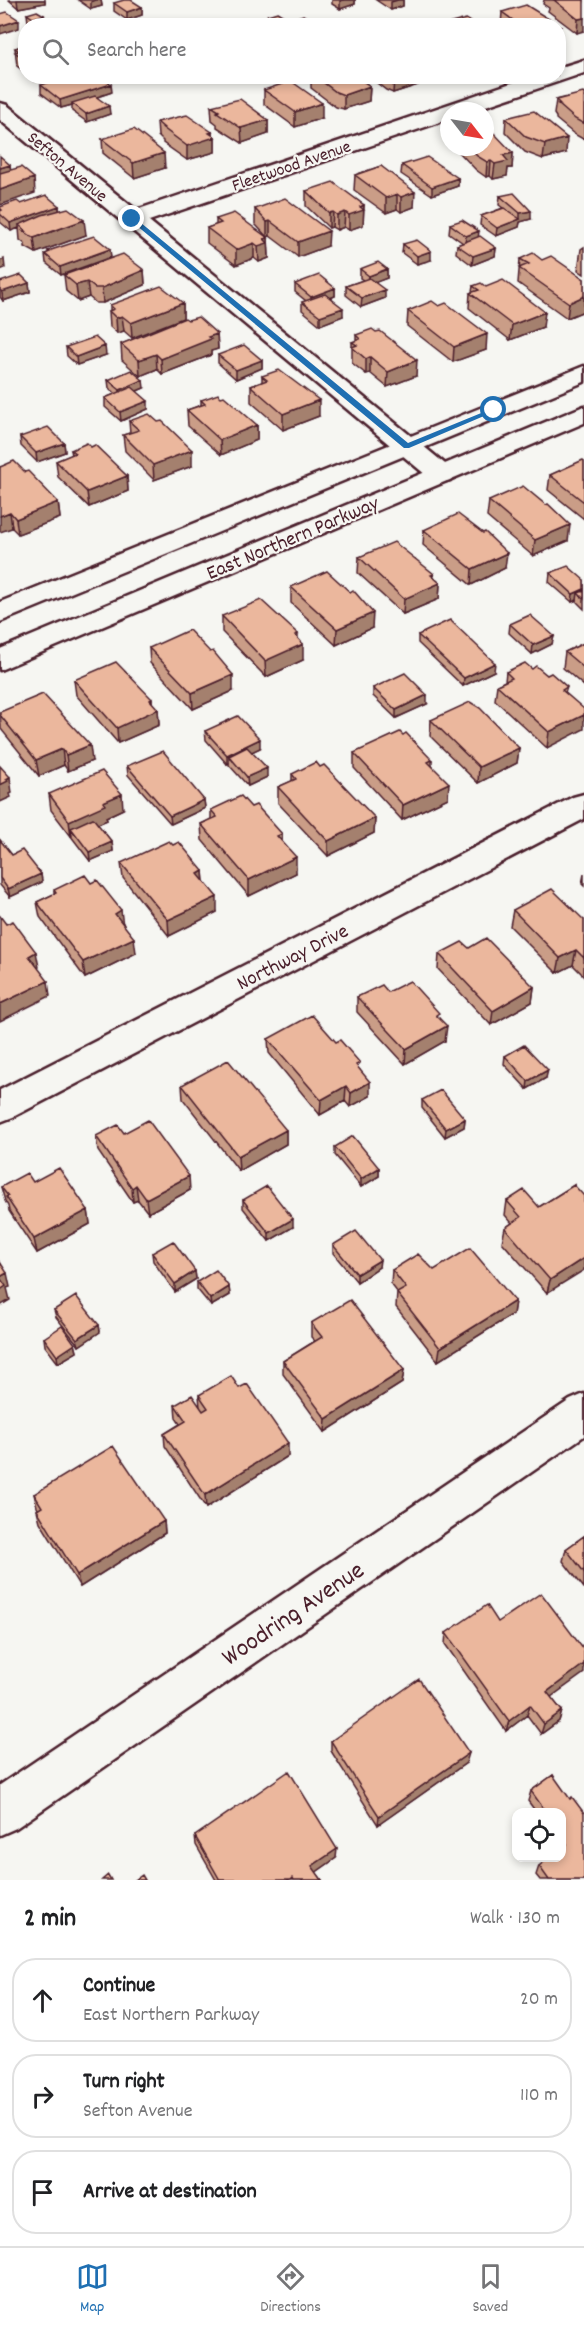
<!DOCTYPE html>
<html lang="en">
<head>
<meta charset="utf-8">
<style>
  :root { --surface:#fff; --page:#f6f6f6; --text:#202124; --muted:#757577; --line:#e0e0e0; --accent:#1f6fb2 }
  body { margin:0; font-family:Dekko,sans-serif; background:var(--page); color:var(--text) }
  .controls { position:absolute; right:18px; bottom:18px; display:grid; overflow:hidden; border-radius:12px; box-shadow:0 3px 9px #0003 }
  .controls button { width:54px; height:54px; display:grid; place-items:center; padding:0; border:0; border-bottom:2px solid var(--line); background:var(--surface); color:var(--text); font:30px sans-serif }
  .compass { position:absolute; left:440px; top:102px; width:54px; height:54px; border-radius:50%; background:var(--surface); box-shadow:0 3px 9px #0003; rotate:121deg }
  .stop { position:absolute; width:18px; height:18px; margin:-14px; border:4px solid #1f6fb2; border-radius:50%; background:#fff }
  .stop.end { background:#1f6fb2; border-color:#fff; box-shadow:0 2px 6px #0008 }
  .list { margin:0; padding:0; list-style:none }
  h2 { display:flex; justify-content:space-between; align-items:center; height:78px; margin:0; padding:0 24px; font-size:26px }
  h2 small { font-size:20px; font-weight:400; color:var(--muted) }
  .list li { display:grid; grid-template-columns:39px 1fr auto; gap:18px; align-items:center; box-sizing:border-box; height:84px; margin:0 12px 12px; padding:0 12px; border:2px solid var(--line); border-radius:24px }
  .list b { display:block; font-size:22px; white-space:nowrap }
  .list p { margin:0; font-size:20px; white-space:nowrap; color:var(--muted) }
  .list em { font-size:20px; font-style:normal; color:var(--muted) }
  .icon { flex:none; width:33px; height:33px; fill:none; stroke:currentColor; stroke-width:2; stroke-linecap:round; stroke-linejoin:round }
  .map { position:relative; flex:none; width:584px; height:1880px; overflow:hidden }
  .search { position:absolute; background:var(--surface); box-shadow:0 3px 9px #0003; left:18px; right:18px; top:18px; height:66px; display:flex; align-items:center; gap:15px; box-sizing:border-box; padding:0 21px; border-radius:24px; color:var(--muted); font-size:22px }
  .sheet { height:366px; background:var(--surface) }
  nav { display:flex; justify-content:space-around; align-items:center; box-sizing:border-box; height:84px; border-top:2px solid var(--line); background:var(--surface); font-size:16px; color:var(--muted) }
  nav a { display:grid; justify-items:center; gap:3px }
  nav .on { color:var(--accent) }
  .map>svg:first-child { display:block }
</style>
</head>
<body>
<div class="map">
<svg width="584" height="1880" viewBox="0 0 584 1880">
  <rect width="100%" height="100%" fill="#f6f6f2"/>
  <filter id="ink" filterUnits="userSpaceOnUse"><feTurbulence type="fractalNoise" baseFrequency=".0167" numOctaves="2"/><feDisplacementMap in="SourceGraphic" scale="12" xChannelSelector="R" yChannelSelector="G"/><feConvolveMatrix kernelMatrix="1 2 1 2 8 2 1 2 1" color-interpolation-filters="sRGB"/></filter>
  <g filter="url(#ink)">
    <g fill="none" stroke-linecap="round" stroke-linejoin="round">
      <defs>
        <path id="street" d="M584,60V73L471,111H449V119L149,221L450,468L454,474L450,480L441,482L432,480L0,120V103L7,105L136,210L532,76H558V68Z
          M584,794V819L13,1117L0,1122V1090L573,797Z
          M584,1394V1436L16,1828L0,1835V1785L570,1400Z"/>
        <path id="primary" d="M584,366V382L0,622V602Z
          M584,406V423L0,670V649Z"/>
      </defs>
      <use href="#street" stroke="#4a1f2b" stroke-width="5"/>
      <use href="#primary" stroke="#4a1f2b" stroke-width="5"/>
      <use href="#street" fill="#f6f6f2" fill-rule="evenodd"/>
      <use href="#primary" fill="#f6f6f2" fill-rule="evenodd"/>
    </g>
    <path fill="#ca9d87" stroke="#4a1f2b" stroke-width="1.5" d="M9,0H45V3L18,8Z
      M78,0H101L102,6L91,9Z
      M332,0H355V4L340,9L332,4Z
      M376,0H403V6L391,10Z
      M544,0H584L577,33L548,11L549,8L543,4Z
      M114,3L142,7V15L127,20L114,11Z
      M502,12L558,26H501Z
      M27,14L44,23L34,26L28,22Z
      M268,15L285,21L317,26H273L268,23Z
      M26,45V73L17,66L15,48Z
      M311,76H355L370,86L369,101L344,109L336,107L311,88Z
      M368,76H418V85L393,93L386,90Z
      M41,85L112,92L97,97L110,114L87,122L72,111V105L61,108L41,93Z
      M264,90L322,118L295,127L264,104Z
      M584,94V139H583L574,134L556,119V117L554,114L556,100Z
      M211,106L268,120V134L242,143L217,127V124L212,120Z
      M506,118L566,153L543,159L525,152L505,132Z
      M157,122L212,132V135L215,137V152L187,160L163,143V141L158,136Z
      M102,139L165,168L134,178L103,153Z
      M457,147H485L513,153L512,168H508L507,176L493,179L490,176L486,177L476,170L457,150Z
      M402,165L458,178V186L432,195L401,174Z
      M381,166L414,207L401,212L397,209L386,213L354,190L355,175Z
      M306,191L364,205L363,225L349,230L344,227L337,230L332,227L329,228L306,206Z
      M500,196L531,219L520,222L519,227L496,236L480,225L481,216L503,208L499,205Z
      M21,204L59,206V210L86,235L36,253L25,247V244L20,240L19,228L11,231L0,222V207Z
      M255,209L328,246L298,257L270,236L267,237L255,224Z
      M216,219L268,238L269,258L259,262L254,258L236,265L207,243V228L216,225Z
      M450,224L478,237L496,248L495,256L472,265L456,253L457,245L463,243L449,233Z
      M403,244L431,260L417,264L402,253Z
      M584,247V274L578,270L581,249Z
      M48,251L111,257L61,275L46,263L45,254L49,253Z
      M520,259L542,260L584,279V311L567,318L518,283Z
      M360,269H387V278L375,282L385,298L361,307L346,295V286L363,280L360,278Z
      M144,270L145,285L103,303H96L89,297L78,301L66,291L64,275Z
      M0,282L29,283L30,292L3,301L0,297Z
      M295,284L335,288V296L330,298L343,316L320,325L302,310V302L306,301L295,292Z
      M473,286L543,327L510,340L469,308L470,293L472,292Z
      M183,303V318L132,338L124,331L117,333L110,327L109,311H110V305Z
      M439,306L486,350L453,362L407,326L408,311Z
      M188,320L217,334L218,349L211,351V355L162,374L157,369L140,376L122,360L121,344Z
      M356,335L416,376L387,387L370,373L366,374L352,363V342L356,341Z
      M66,347L106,355L77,365L67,356Z
      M218,355L262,360V368L236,379L218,363Z
      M262,376L319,416L283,430L251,402V386L262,382Z
      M108,380L144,388L137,391L148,409L121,421L105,407V398L115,394L109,388Z
      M201,400L257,425V440L221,455L188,426L187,410L201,405Z
      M129,421L192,466L154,480L125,451L123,435L130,433Z
      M20,437L64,443L65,452L37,462L21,446Z
      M91,447L127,476L128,491L89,507L58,477L56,461L72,455L71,450Z
      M584,461V519L548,490L550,475Z
      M0,467L58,502L60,518L18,534L12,528Z
      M489,501L546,505L568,541L533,556L487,517Z
      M424,530L505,568L471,585L423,545Z
      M359,557L433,577L440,583L439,599L403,614L358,573Z
      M550,573L584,580V609L577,602V600L572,602L549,582Z
      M291,587L372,628L336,645L291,603Z
      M222,616L303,660L266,677L222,632Z
      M510,624L554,636L552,644L532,654L509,633Z
      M418,635L494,671L463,686L418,643Z
      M584,643V686L563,668L565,652Z
      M149,648L233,691L193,709L150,663Z
      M532,669L547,675L567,687L547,748L495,700L497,685L505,681L506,672Z
      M74,680L158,709L159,725L118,743L76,695Z
      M373,688L427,704L396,718L373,696Z
      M0,712L92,761L68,771L64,765L39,776L1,729Z
      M431,720L519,748L517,763L478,783L430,736Z
      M205,731L260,748L251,752L267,777L248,786L229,765V763L227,764L206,740Z
      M354,753L432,760V765L448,798L402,820L354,768Z
      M127,766L204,800L205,808L171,824L128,775Z
      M320,767L375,818L374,833L328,856L278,803V787L292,781V774Z
      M49,794L123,809L106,817L107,820L97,824L112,842L113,851L90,861L51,810Z
      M251,807L282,834V841L296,873L249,896L202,840L201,824L211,819V810Z
      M0,840L12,855L41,874L42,882L10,897L0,885Z
      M121,863L203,871L204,881L217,912L169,936L123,878Z
      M584,874V886L582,884Z
      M91,883L123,923L136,953L85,978L40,917L37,902L54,894V890Z
      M513,910L584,920V976L573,965L557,973L510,926Z
      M469,948L534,987L532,1002L491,1025L438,969L439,954Z
      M388,992L439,1018L445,1041L405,1064L357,1012V997Z
      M268,1039L360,1070L370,1096L350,1107L345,1101L320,1115L269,1053Z
      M505,1056L546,1078L527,1089L504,1064Z
      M182,1085L286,1130V1144L239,1171L183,1099Z
      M422,1100L465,1119L464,1127L445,1137L422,1108Z
      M124,1133L190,1190L148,1213L138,1200L133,1202L98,1151L96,1136Z
      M335,1147L379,1168V1176L361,1187L335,1155Z
      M33,1182L88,1210L90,1224L37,1253L9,1211L8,1206L5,1201L1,1187Z
      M574,1185L547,1293L502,1242L505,1228L512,1223L505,1215L507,1201L539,1207Z
      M243,1200L293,1227L269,1241L243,1208Z
      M333,1245L379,1267L357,1282L333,1253Z
      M152,1253L195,1271L196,1279L175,1292L153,1261Z
      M392,1270H434L515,1301L513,1314L438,1361L396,1307L397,1293H398L391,1284Z
      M197,1282L229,1287L230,1295L211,1306L197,1289Z
      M54,1310L99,1325L100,1332L79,1346L56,1317Z
      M311,1323L404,1370L402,1383L325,1432L283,1374V1361L315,1341L311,1337Z
      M44,1338L75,1344L77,1352L58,1363L45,1346Z
      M199,1395L288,1456L206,1508L165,1446L164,1434L180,1424L176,1418L175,1405L200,1408Z
      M34,1494L164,1521L165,1533L80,1587L40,1522L37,1510L38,1509L37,1507Z
      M584,1536V1588L563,1561L566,1549Z
      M446,1633L551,1697L562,1711L559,1721L541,1734L527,1715L506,1731L445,1644Z
      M331,1741L466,1763L378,1825L331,1751Z
      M553,1775L584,1880H540L536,1875L539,1866L561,1857V1812H536L528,1801L531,1791Z
      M195,1836L336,1858L316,1872L322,1880H216L196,1845Z"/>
    <path fill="#a4806e" stroke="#4a1f2b" stroke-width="1.5" d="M17,0H45V3L18,8Z
      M96,0H101L102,6L91,9V2Z
      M344,0H355V4L340,9V1Z
      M398,0H403V6L391,10V2Z
      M142,7V15L127,20V12Z
      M44,15V23L34,26L33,18Z
      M284,16L285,23L282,22V25L276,26V19Z
      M584,18V31L577,33L578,19Z
      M19,20V28L0,34V26Z
      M35,76H47L35,81Z
      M170,76H180L171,79Z
      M400,76H418V85L393,93L394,79Z
      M111,84L112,92L73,105L72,103V105L61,108L60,100Z
      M370,86L369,101L344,109V95Z
      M322,103V118L295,127V112Z
      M109,106L110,114L87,122L86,114Z
      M268,120V134L242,143L241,128Z
      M212,132V138L215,137V152L187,160V146Z
      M567,138L566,153L543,159L545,144Z
      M164,153L165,168L134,178L133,163Z
      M513,153L512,168H508L507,176L493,179L495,164L503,155Z
      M491,161L490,176L486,177L487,162Z
      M10,165L11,173L0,177V168Z
      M34,178L35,193L0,205V190Z
      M458,178V186L432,195V187Z
      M415,192L414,207L401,212V197Z
      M397,194V209L386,213V198Z
      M364,205L363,225L349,230V215L360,207Z
      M59,206V214L19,225V228L11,231L10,223Z
      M531,211V219L520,222L519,227L496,236L497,228L520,219V213Z
      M333,212L332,227L329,228V213Z
      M345,212L344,227L337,230V215Z
      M84,220L86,235L36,253L34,238Z
      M270,221V236L267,237V222Z
      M329,231L328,246L298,257V242Z
      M479,231L478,239L465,244L466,236Z
      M268,238L269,258L259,262L258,246L264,239Z
      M254,243V258L236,265V250Z
      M496,248L495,256L472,265L473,256Z
      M110,249L111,257L61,275L60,267Z
      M431,251V260L417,264V256Z
      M4,259L5,268L0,270V261Z
      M387,269V278L369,285V276Z
      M144,270L145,285L103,303L102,288Z
      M87,282L89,297L78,301L76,285Z
      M29,283L30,292L3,301L2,292Z
      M335,288V296L311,305V297Z
      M385,290V298L361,307L362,298Z
      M584,296V311L567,318L569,303Z
      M183,303V318L132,338L131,323Z
      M343,308V316L320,325V316Z
      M545,312L543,327L510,340L512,325Z
      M122,316L124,331L117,333L116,318Z
      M217,334L218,349L211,351V355L162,374L161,359L208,337Z
      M487,334L486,350L453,362L454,347Z
      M105,346L106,355L77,365L76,357Z
      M156,354L157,369L140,376L139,360Z
      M370,357V373L366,374V359Z
      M262,360V368L236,379V370Z
      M417,360L416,376L387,387L388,372Z
      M143,380L144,388L120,398V390Z
      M319,400V416L283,430V414Z
      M148,401V409L121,421L120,412Z
      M257,425V440L221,455L220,440Z
      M64,443L65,452L37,462L36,453Z
      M192,450V466L154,480L153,465Z
      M127,476L128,491L89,507L87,492Z
      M58,502L60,518L18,534L16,519Z
      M10,512L12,528L0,532V516Z
      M570,525L568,541L533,556L535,540Z
      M507,553L505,568L471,585L472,569Z
      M434,574L433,586L440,583L439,599L403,614L404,599Z
      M584,589V597L578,593L577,600L572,602L573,594Z
      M373,613L372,628L336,645L337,629Z
      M298,634V647L303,644V660L266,677L265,661L295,635Z
      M554,636L552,644L532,654L533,645Z
      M495,663L494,671L463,686L464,678Z
      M233,675V691L193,709L192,693Z
      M427,695V704L396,718V710Z
      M152,699L153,712L158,709L159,725L118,743L117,728Z
      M584,715V729L547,748L549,732Z
      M260,739V748L233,761L229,756V763L227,764V755Z
      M90,745L92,761L68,771L66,755Z
      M519,748L517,763L478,783L479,767Z
      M62,749L64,765L39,776L36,760Z
      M267,768V777L248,786L247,777Z
      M10,777L12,793L10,794L11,797L0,802V785Z
      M449,783L448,798L402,820L403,805Z
      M122,794L123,809L106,817L107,820L75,834L71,828L72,836H71L69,821L103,802Z
      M204,800L205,808L171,824L170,816Z
      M375,818L374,833L328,856V841Z
      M282,834V849L277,836Z
      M112,842L113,851L90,861L89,852Z
      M296,857V873L249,896V880Z
      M203,871L204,887L198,874Z
      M41,874L42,882L10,897L8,889Z
      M217,897V912L169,936L168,920Z
      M121,910L123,926L115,914Z
      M134,938L136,953L85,978L83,962Z
      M576,950L573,965L557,973L560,958Z
      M36,952L39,967L32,971L29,956Z
      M48,981L50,996L0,1021V1004Z
      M534,987L532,1002L491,1025L493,1011Z
      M447,1026L445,1041L405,1064L406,1049Z
      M548,1070L546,1078L527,1089L528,1081Z
      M370,1082V1096L350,1107L351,1093Z
      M346,1086L345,1101L320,1115L321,1100Z
      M465,1119L464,1127L445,1137L446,1129Z
      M286,1130V1144L239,1171L238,1156Z
      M379,1168V1176L361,1187V1179Z
      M189,1176L190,1190L148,1213L146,1199Z
      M136,1185L138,1200L133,1202L132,1188Z
      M88,1210L90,1224L37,1253L34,1239Z
      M293,1219V1227L269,1241V1233Z
      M584,1258V1270L547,1293L550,1280Z
      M380,1260L379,1267L357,1282V1274Z
      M195,1271L196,1279L175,1292V1284Z
      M7,1273L10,1287L7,1288L10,1300L0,1306V1277Z
      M229,1287L230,1295L211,1306L210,1299Z
      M515,1301L513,1314L438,1361L440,1348Z
      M99,1325L100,1332L79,1346L77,1339Z
      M75,1344L77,1352L58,1363L57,1356Z
      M404,1370L402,1383L325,1432L326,1419Z
      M288,1443V1456L206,1508L205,1495Z
      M164,1521L165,1533L80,1587L77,1575Z
      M584,1664V1673L544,1702L547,1692Z
      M530,1705L527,1715L506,1731L509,1721Z
      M562,1711L559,1721L541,1734L544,1724Z
      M469,1753L466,1763L378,1825L379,1816Z
      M337,1849L336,1858L312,1875V1866Z"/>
    <path fill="#ebb79d" stroke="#4a1f2b" stroke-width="1.5" d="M124,0H131L142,7L127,12L114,3Z
      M554,0H584V18L578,19Z
      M526,5L560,26H521L502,12Z
      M37,11L44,15L33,18L27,14Z
      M7,12L19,20L0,26V14Z
      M277,12L284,16L276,19L268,15Z
      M303,15L317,24L314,26H288L282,22Z
      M466,19L474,24L483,21L489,26H455L451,23Z
      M26,45V60L15,52L19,51L15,48Z
      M68,76H101L111,84L60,100L41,85Z
      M315,76H355L370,86L344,95L336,92Z
      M388,76H400L394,79Z
      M291,81L322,103L295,112L264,90Z
      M583,93L584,94V124L575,119L558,104H560L556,100Z
      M95,96L109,106L86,114L72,103Z
      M240,99L268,120L241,128L217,112L219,111L211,106Z
      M534,111L567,138L545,144L526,137L506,118Z
      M187,115L212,132L209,133L215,137L187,146L163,128H164L157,122Z
      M134,129L164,153L133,163L102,139Z
      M485,129H487L493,132L513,153L503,155L508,161L495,164L491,161L487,162L477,156L469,147H485Z
      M0,156L10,165L0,168Z
      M427,157L458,178L432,187L402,165Z
      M381,166L415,192L401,197L397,194L386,198L355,175Z
      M21,167L34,178L0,190V173Z
      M333,182L364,205L360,207L364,210L349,215L345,212L337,215L333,212L329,213L306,191Z
      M514,193L531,211L520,213L500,196Z
      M46,195L59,206L10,223L0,214V211L2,210L0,208V207L17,201L21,204Z
      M285,198L329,231L298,242L270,221L267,222L255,209Z
      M68,208L84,220L34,238L23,231H26L19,225L42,215Z
      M504,208L520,219L497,228L481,216Z
      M234,213L268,238L264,239L268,243L258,246L254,243L236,250L207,228L221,223L216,219Z
      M462,220L479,231L466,236L450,224Z
      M94,236L110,249L60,267L45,254L50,252L48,251Z
      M480,236L496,248L473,256L457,245Z
      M417,240L431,251L417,256L403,244Z
      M533,253L542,260L551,256L584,279V296L569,303L519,268L529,264L520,259Z
      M123,254L144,270L102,288H95L87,282L76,285L64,275Z
      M378,262L387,269L369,276L360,269Z
      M21,275L29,283L2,292L0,290V282Z
      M319,275L335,288L311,297L295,284Z
      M369,278L385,290L362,298L346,286Z
      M503,280L545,312L512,325L470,293L479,290L473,286L481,283L486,287Z
      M161,286L183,303L131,323L122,316L116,318L109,311L114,309L110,305Z
      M325,294L343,308L320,316L302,302Z
      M432,301L439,306L446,303L487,334L454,347L408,311Z
      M198,317L217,334L208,337L211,339L161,359L156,354L139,360L121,344L185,318L188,320Z
      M372,329L376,332L380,331L417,360L388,372L370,357L366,359L352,347L357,345L352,342L360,339L356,335Z
      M95,337L105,346L76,357L66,347Z
      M244,345L262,360L236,370L218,355Z
      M131,370L143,380L120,390L108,380Z
      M279,370L319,400L283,414L251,386L267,380L262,376Z
      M132,387L148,401L120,412L105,398Z
      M218,394L221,397L224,396L257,425L220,440L187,410L205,404L201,400Z
      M149,414L158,422L162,421L192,450L153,465L123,435L139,430L129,421Z
      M48,427L64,443L36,453L20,437Z
      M87,443L91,447L95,445L127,476L87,492L56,461L75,453L71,450Z
      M583,460L584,461V502L550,475Z
      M14,461L25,472L28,471L58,502L16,519L10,512L0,516V467Z
      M523,486L546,505L548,504L570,525L535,540L489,501Z
      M458,514L483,533L485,532L507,553L472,569L424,530Z
      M394,542L434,574L431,575L440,583L404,599L359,557Z
      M568,566L584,580V589L573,594L550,573Z
      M327,571L350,592L353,590L373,613L337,629L291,587Z
      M584,591V599L578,593Z
      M261,600L298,634L295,635L303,644L265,661L222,616Z
      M530,615L554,636L533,645L510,624Z
      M450,620L495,663L464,678L418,635Z
      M189,630L210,652L213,651L233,675L192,693L149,648Z
      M584,643V668L565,652Z
      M116,662L152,699L150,700L158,709L117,728L74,680Z
      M525,663L532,669L536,666L547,675L551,673L567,687L562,690L584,709V715L549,732L497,685L512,678L506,672Z
      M405,673L427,695L396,710L373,688Z
      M43,694L90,745L66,755L62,749L36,760L0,715V712Z
      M470,702L480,708L519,748L479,767L431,720Z
      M238,716L260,739L227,755L205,731Z
      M400,732L403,735L406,733L432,760L428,762L449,783L403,805L354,753Z
      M247,747L267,768L247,777L229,756Z
      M163,751L204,800L170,816L127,766Z
      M316,762L320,767L324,765L375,818L328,841L278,787L296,779L292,774Z
      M0,766L10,777L6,779L8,781L0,785Z
      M102,771L122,794L103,802L105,805L69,821L49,794Z
      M241,796L251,807L256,805L282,834L277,836L296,857L249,880L201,824L217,817L211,810Z
      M93,818L112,842L89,852L71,828Z
      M0,840L12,855L22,850L41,874L8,889L0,878Z
      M169,841L173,845L179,842L203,871L198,874L217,897L168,920L121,863Z
      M85,875L91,883L97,880L121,910L115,914L134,938L83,962L37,902L56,893L54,890Z
      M552,889L584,920V958L576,950L560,958L513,910Z
      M0,916L6,924L13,921L36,952L29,956L48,981L0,1004Z
      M486,938L534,987L493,1011L439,954L462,942L469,948Z
      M410,981L439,1013L436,1015L447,1026L406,1049L357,997L382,985L388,992Z
      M312,1015L336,1042L340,1040L360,1063L356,1065L370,1082L351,1093L346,1086L321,1100L268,1039Z
      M524,1045L548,1070L528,1081L505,1056Z
      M228,1060L286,1130L238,1156L182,1085Z
      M441,1090L465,1119L446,1129L422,1100Z
      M148,1120L189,1176L146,1199L136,1185L132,1188L96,1136L118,1125L124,1133Z
      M353,1136L379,1168L361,1179L335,1147Z
      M59,1168L88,1210L34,1239L6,1197L8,1196L1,1187L27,1173L33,1182Z
      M574,1185L584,1196V1258L550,1280L505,1228L521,1217L507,1201L524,1190L539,1207Z
      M267,1186L293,1219L269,1233L243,1200Z
      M356,1231L380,1260L357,1274L333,1245Z
      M173,1241L195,1271L175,1284L152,1253Z
      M470,1248L515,1301L440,1348L397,1293L406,1288L392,1270L418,1254L434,1270Z
      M0,1262L7,1273L0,1277Z
      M216,1270L229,1287L210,1299L197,1282Z
      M0,1278L6,1286L0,1290Z
      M76,1296L99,1325L77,1339L54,1310Z
      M350,1300L404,1370L326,1419L283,1361L322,1337L311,1323Z
      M62,1326L75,1344L57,1356L44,1338Z
      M231,1376L239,1388L247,1384L288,1443L205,1495L164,1434L186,1421L175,1405L192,1395L203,1411L208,1408L199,1395Z
      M113,1446L164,1521L77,1575L37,1510L42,1507L34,1494Z
      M584,1536V1572L566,1549Z
      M541,1593L584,1650V1664L547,1692L562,1711L544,1724L530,1705L509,1721L446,1633L487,1605L498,1622Z
      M419,1679L469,1753L379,1816L331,1741Z
      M289,1771L337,1849L312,1866L322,1880H294L293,1878L291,1880H220L195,1836Z
      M553,1775L570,1799L572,1797L584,1813V1880H549L539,1866L550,1857H561V1849L567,1844L561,1835V1812H546L531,1791Z
      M108,1875L111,1880H102Z
      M142,1875L145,1880H135Z"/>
  </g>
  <path fill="#1f6fb2" d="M130,218H135L408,443L491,409L498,410L409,448H404L130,220Z"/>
  <g text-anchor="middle" stroke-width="4.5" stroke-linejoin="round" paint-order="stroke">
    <g font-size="18" fill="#4a1f2b" stroke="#f6f6f2">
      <text transform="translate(291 165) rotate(-19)" y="6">Fleetwood Avenue</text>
      <text transform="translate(68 166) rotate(40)" y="6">Sefton Avenue</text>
    </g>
    <g font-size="21" fill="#4a1f2b" stroke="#f6f6f2">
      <text transform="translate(292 537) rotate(-23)" y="7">East Northern Parkway</text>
      <text transform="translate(292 956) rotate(-27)" y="7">Northway Drive</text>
    </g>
    <g font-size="26" fill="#4a1f2b" stroke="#f6f6f2">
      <text transform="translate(292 1612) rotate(-34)" y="9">Woodring Avenue</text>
    </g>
  </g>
</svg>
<div class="controls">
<button><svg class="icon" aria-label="locate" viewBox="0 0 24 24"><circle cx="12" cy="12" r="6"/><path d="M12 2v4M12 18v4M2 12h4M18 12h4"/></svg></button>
</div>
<svg class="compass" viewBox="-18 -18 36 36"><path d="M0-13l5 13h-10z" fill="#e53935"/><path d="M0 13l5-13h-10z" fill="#757577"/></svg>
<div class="stop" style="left:494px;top:410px"></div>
<div class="stop end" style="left:132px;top:219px"></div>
<div class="search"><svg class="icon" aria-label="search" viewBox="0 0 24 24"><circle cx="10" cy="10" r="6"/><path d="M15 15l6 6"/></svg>Search here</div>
</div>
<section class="sheet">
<h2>2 min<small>Walk · 130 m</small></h2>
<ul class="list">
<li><svg class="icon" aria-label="ahead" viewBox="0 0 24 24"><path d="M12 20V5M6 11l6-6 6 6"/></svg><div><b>Continue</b><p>East Northern Parkway</p></div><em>20 m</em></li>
<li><svg class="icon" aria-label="right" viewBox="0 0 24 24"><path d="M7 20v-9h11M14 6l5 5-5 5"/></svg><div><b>Turn right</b><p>Sefton Avenue</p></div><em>110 m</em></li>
<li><svg class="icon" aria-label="arrive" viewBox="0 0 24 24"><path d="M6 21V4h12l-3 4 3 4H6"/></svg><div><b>Arrive at destination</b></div></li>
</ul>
</section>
<nav>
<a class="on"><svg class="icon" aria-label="map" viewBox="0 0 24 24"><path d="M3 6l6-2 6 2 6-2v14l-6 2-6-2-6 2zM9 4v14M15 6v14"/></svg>Map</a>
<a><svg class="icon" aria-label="directions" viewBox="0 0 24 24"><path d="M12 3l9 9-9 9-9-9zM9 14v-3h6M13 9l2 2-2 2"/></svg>Directions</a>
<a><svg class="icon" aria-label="saved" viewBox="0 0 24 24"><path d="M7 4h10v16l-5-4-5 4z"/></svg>Saved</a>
</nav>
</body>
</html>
